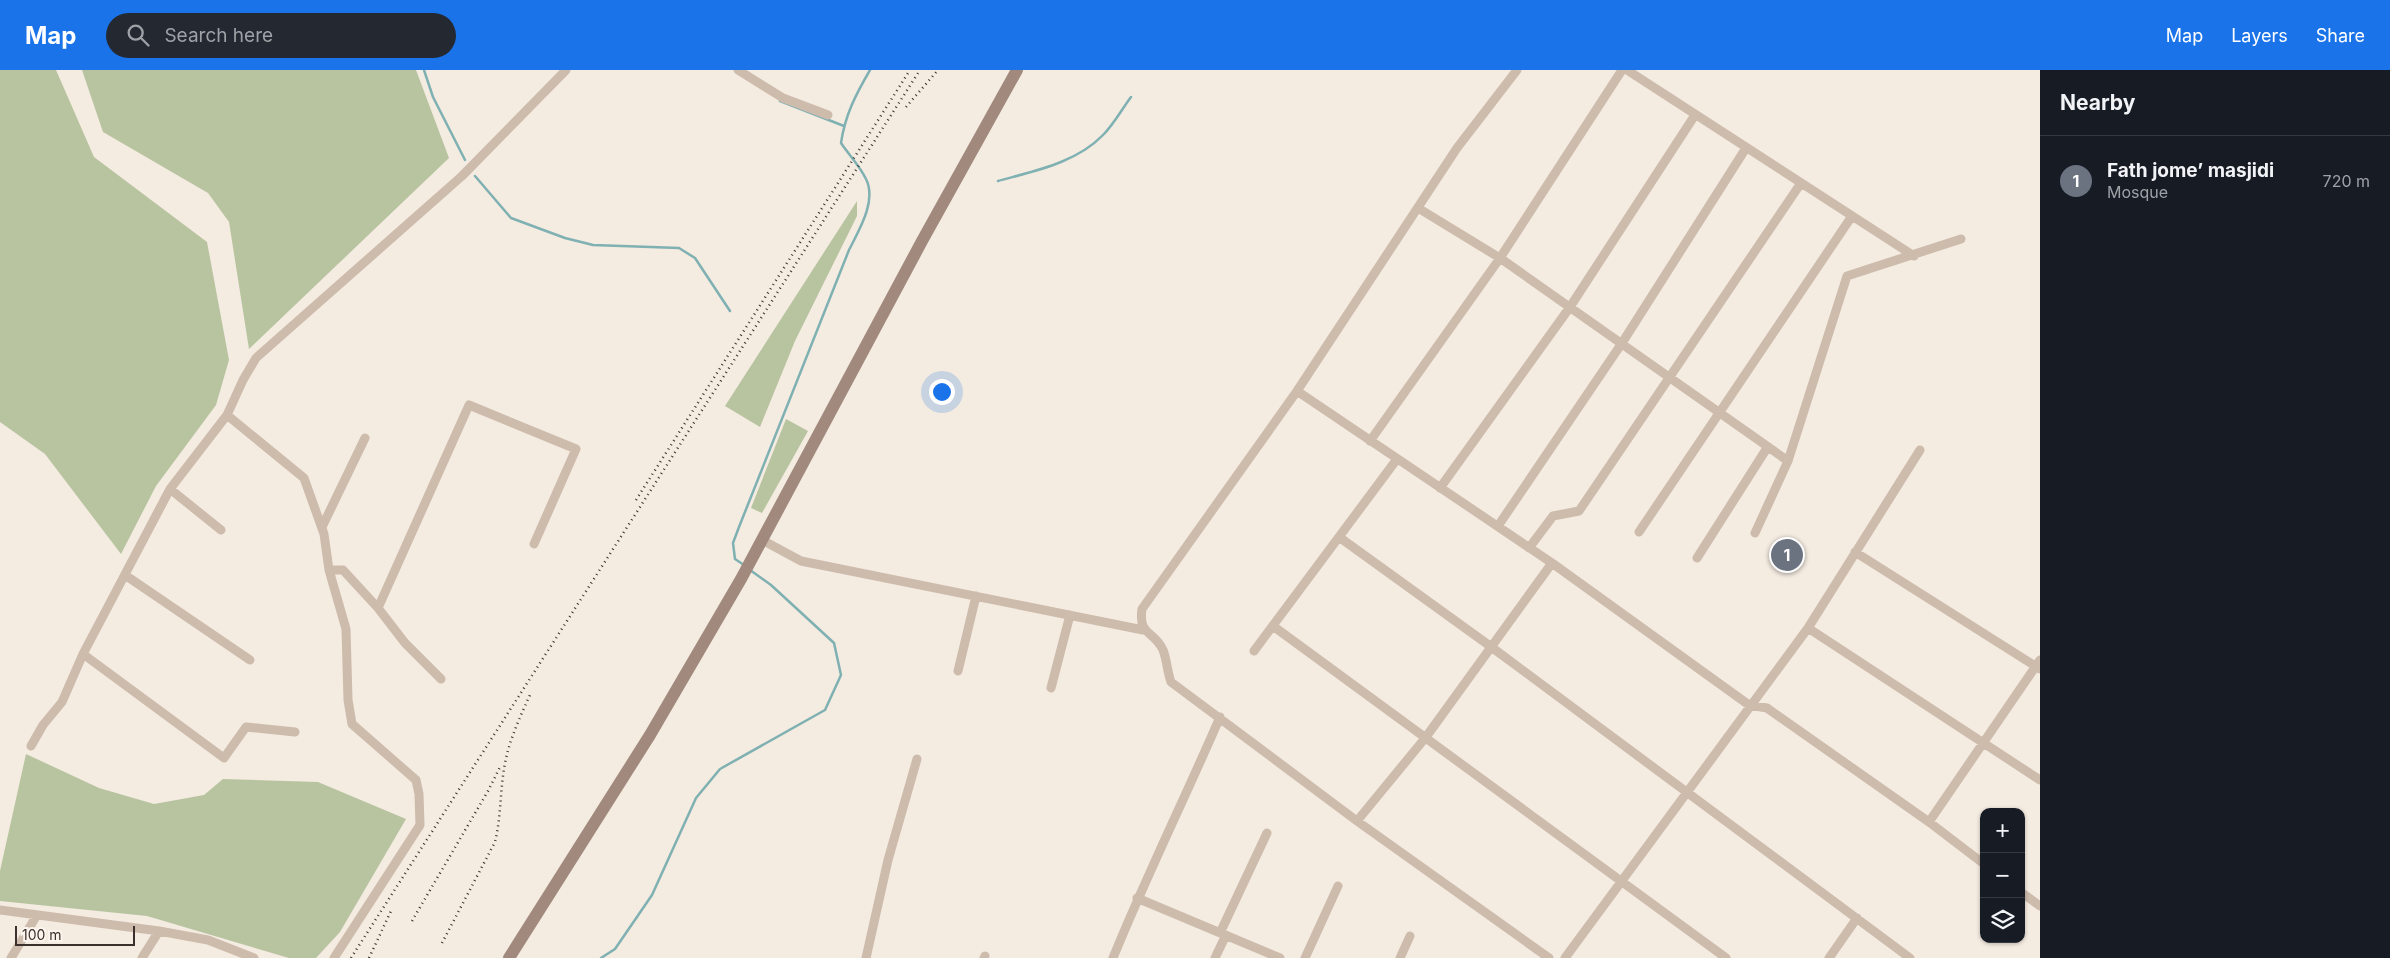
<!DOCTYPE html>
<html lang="en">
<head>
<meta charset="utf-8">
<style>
  :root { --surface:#171b24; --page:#242831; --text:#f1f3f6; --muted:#9ea1a6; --line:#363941; --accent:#1a73e8 }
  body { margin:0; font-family:Inter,sans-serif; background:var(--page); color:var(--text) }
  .controls { position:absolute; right:15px; bottom:15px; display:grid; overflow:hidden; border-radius:10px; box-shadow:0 1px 4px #0004 }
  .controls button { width:45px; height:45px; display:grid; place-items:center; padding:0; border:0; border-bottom:1px solid var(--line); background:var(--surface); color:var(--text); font:25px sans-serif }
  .scale { position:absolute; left:15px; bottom:12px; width:120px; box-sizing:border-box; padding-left:5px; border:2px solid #3b302b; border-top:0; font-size:14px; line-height:18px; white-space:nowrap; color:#3b302b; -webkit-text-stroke:4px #fbf5ee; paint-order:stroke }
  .you { position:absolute; left:941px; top:321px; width:18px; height:18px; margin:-12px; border:4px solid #fff; border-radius:50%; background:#1a73e8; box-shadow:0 0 0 8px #1a73e833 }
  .badge { display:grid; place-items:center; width:32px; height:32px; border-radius:50%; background:var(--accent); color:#fff; font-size:16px; font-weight:700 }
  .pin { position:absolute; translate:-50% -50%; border:2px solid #fff; box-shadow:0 1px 5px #0006 }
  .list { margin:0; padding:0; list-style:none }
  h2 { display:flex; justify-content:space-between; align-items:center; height:65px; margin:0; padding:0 20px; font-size:21px }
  h2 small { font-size:16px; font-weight:400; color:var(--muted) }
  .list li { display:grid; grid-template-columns:32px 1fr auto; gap:15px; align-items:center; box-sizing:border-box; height:90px; padding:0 20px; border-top:1px solid var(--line) }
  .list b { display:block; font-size:19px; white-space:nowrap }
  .list p { margin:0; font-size:16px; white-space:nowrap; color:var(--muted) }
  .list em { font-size:16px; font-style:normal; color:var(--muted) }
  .icon { flex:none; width:28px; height:28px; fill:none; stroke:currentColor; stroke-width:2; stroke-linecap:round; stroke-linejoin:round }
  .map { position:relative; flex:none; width:2040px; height:888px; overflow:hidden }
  header { display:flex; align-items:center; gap:30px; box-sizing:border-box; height:70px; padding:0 25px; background:var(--accent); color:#fff }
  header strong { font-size:24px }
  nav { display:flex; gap:28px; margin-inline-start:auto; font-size:18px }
  .search { width:350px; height:45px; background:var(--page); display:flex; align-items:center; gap:12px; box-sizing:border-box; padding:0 18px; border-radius:28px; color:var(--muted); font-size:19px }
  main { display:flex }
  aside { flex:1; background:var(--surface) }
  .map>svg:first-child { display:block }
</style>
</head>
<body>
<header>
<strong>Map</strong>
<div class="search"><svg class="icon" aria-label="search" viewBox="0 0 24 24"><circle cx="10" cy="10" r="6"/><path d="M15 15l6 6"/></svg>Search here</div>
<nav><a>Map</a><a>Layers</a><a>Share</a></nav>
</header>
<main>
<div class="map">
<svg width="2040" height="888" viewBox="0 0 2040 888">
  <rect width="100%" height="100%" fill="#f4ebe1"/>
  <path fill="#b8c4a0" d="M0,0H56L94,87L207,172L229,290L216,335L156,416L121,484L45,384L0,352Z
    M82,0H416L449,88L249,279L229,152L208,123L103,62Z
    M857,131V146L795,271L760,357L725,336Z
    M786,349L808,361L762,443L751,438Z
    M26,684L99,718L154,734L204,725L223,709L318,712L406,749L340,862L316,888H289L147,846L0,831V801Z"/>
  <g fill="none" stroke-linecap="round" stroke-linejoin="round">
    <path stroke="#7fb0b2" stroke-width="2.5" d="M424,0L433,27L465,90
      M780,31L844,56
      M475,106L511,148L565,168L593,175L679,178L695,188L730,241
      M998,111C1034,101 1076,93 1103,65C1114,54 1122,39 1131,27
      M744,495L735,489L733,473L739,457L849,180C859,160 877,131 866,109C860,96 849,85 841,73C845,45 856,24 870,0
      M601,888L615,879L652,825L696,728L720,699L825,640L841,605L834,573L771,515L750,500"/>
    <path stroke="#cdbbac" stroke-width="9" d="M738,0L783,28L828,45
      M1517,0L1457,78L1297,321L1142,539C1138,566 1154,560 1163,580C1167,590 1167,601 1171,612L1357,751L1549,888
      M1627,0L1914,186
      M1418,138L1500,188L1788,391
      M1297,321L1552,493L1749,635L1767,638L1929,752L1984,794
      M227,345L304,408L324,464L329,500L346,559L348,630L352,654L416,710L419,724L420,755L334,888
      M1370,371L1500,188L1622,0
      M1440,418L1570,237L1695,45
      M170,419L221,460
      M1498,456L1622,273L1746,78
      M322,457L365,368
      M1639,462L1852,146
      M1755,463L1788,391L1847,206L1961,169
      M1339,467L1490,576L1910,888
      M762,470L801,491L1143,560
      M1529,478L1553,446L1579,441L1801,113
      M1855,482L2040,599
      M1697,488L1767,378
      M329,500H343L378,538L405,573L441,609
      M125,505L250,590
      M378,538L469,335L576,379L534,474
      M1273,556L1726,888
      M1808,558L2040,710
      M1254,581L1397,389
      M83,584L224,688L246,657L295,662
      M958,601L976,526
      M1051,618L1070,545
      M31,676L43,655L62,632L83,584L170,419L227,345L243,310L256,288L462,106L566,0
      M1357,751L1426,667L1552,493
      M1929,752L2040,590
      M2021,822L2040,836
      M1137,828L1280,888
      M0,840L159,861L208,870L254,888
      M1220,863L1267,763
      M11,888L37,845
      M142,888L159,861
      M866,888L888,790L917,689
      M984,888L985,886
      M1113,888C1146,807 1185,728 1220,647
      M1215,888L1226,865
      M1305,888L1338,816
      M1400,888L1410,866
      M1565,888L1808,558L1920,380
      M1829,888L1857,848"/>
    <path stroke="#a18a7d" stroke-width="12" d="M509,888L650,665L741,509L922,171L1017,0"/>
    <path stroke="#3b302b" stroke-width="2.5" stroke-dasharray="1 4" stroke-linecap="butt" d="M906,37L938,0
      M636,430L910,0
      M412,851L488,721L500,697
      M442,873L495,772C501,748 500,723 504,699C508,673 519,649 530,625
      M351,888L920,0
      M369,888L391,841"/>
  </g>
</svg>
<div class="controls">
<button>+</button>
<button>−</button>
<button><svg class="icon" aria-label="layers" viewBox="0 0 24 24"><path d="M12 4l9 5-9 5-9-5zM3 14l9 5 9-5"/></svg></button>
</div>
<div class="scale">100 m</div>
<div class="you"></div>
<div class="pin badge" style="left:1787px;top:485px;background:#6b7280">1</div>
</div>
<aside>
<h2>Nearby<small></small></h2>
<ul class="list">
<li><span class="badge" style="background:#6b7280">1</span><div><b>Fath jome’ masjidi</b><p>Mosque</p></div><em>720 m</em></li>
</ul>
</aside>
</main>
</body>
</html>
